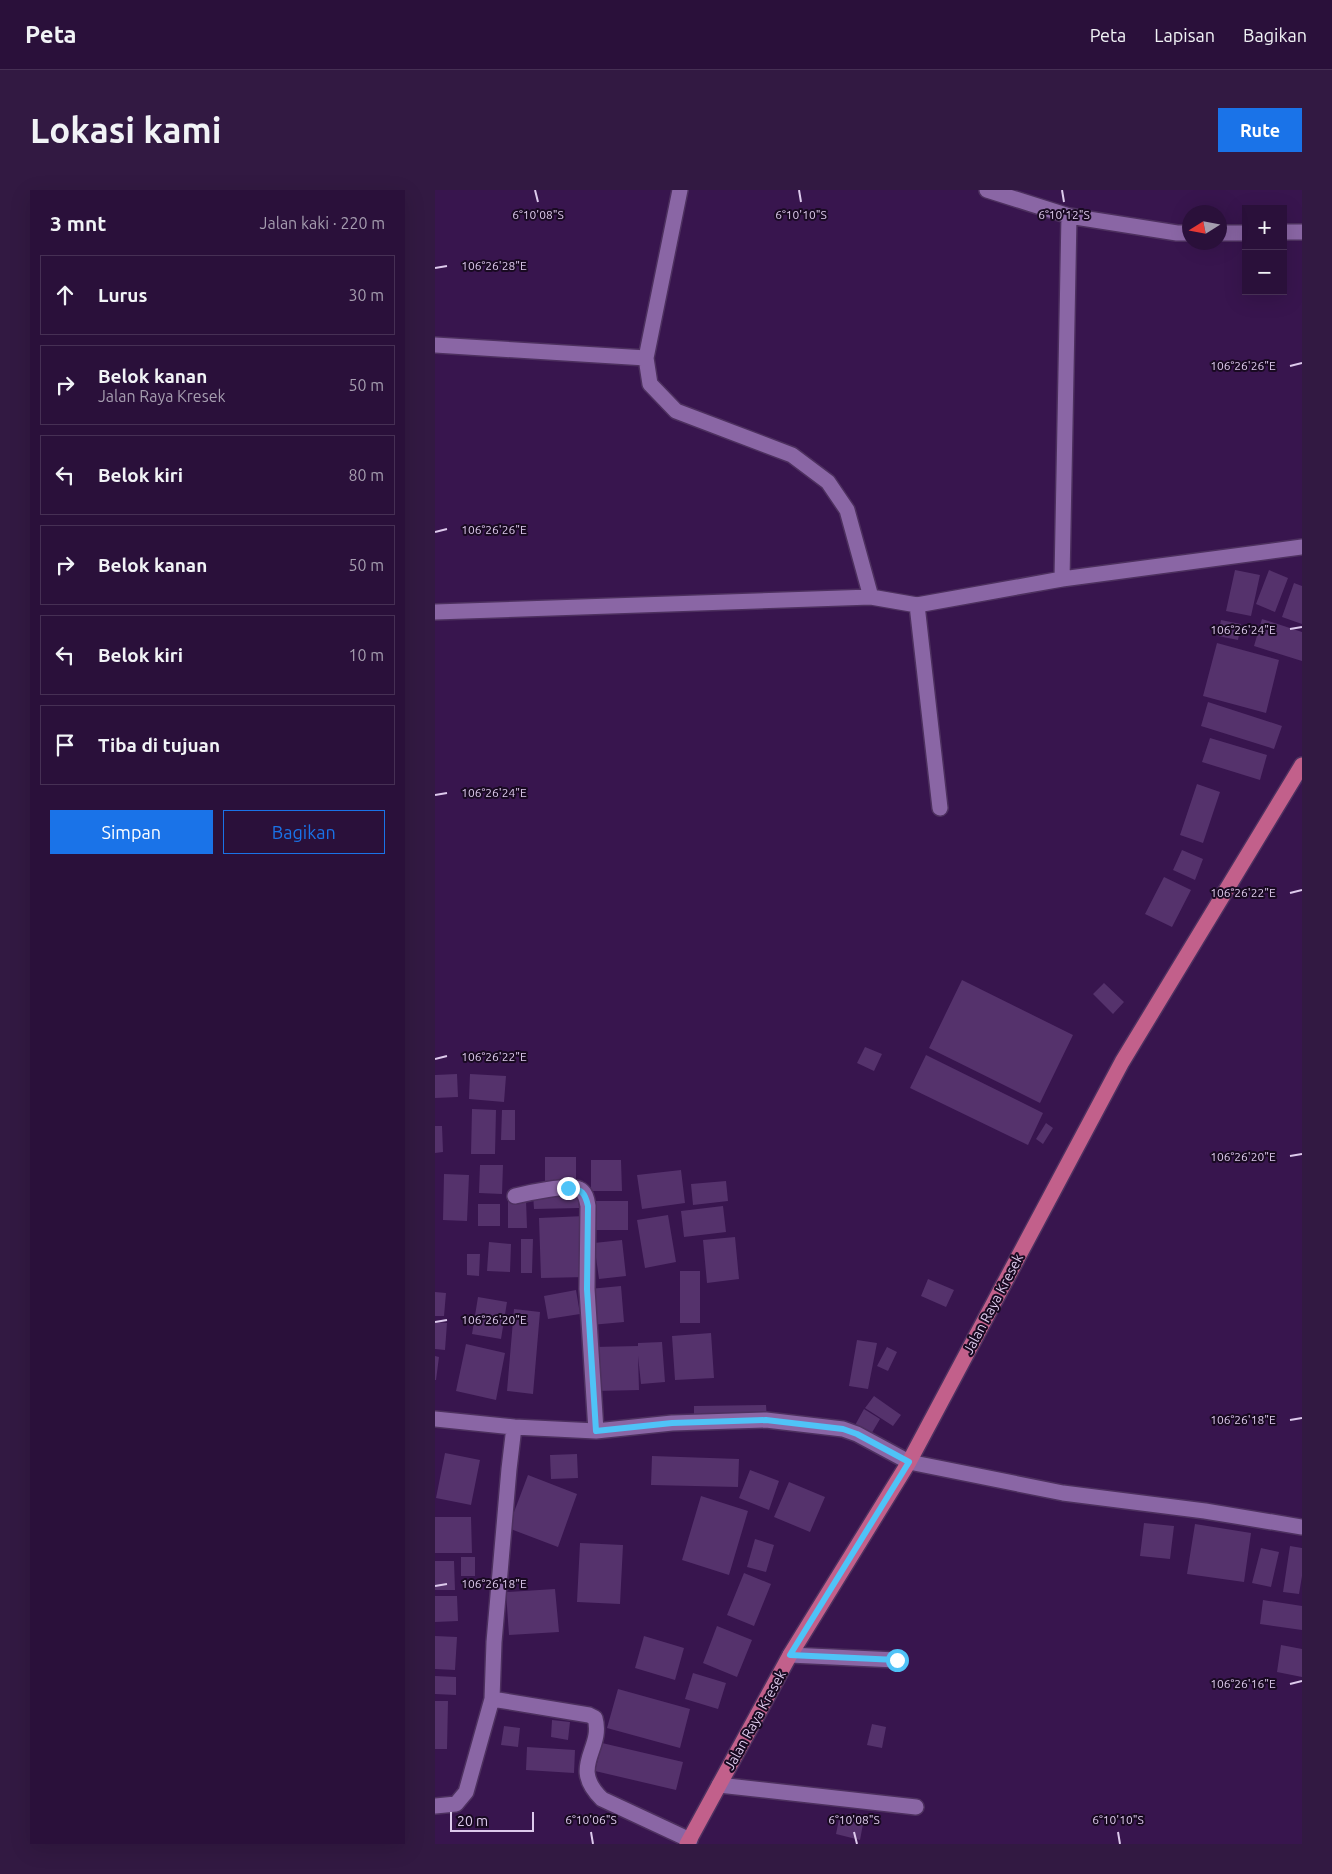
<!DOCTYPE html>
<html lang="id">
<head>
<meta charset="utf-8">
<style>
  :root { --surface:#2a103a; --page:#321942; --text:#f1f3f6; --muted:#a59daf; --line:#463054; --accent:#1a73e8 }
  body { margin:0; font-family:Ubuntu,sans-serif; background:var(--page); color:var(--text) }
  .controls { position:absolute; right:15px; top:15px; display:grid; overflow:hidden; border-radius:0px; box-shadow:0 5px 20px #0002 }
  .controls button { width:45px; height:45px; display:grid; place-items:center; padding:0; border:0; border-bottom:1px solid var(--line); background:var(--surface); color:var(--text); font:25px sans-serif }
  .compass { position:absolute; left:747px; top:15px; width:45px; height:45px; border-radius:50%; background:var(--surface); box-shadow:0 5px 20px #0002; rotate:259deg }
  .scale { position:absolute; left:15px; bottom:12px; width:84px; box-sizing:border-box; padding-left:5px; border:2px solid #ddcaec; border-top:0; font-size:14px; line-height:18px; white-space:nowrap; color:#ddcaec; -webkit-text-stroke:4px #190a22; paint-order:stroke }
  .stop { position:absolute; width:15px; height:15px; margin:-11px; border:4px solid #4fc3f7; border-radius:50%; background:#fff }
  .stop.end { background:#4fc3f7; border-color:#fff; box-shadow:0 1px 5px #0008 }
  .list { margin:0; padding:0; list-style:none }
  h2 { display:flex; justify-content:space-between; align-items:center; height:65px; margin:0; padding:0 20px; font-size:21px }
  h2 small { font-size:16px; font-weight:400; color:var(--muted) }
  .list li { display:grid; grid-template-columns:32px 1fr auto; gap:15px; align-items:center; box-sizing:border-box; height:80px; margin:0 10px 10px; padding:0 10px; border:1px solid var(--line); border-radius:0px }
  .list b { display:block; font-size:19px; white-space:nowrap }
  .list p { margin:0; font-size:16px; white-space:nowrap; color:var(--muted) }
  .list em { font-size:16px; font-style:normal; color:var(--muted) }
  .actions { display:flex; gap:10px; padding:15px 20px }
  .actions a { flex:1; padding:11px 0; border:1px solid var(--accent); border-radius:0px; text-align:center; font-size:18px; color:var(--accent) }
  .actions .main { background:var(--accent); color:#fff }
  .icon { flex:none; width:28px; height:28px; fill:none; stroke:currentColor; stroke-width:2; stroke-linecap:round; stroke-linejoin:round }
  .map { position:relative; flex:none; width:867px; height:1654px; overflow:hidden; border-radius:0px }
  header { display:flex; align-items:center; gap:30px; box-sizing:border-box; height:70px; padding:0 25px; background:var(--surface); border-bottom:1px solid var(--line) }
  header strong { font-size:24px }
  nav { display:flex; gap:28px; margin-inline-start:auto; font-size:18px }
  .intro { display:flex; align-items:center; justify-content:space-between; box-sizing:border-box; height:120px; padding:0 30px }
  h1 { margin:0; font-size:35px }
  .button { padding:12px 22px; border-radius:0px; background:var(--accent); color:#fff; font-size:18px; font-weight:700 }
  main { display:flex; gap:30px; padding:0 30px }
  aside { flex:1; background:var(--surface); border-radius:0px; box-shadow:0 5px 20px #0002 }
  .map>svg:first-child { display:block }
</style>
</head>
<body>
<header>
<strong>Peta</strong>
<nav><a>Peta</a><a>Lapisan</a><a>Bagikan</a></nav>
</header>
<div class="intro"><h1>Lokasi kami</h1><a class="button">Rute</a></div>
<main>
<aside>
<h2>3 mnt<small>Jalan kaki · 220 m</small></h2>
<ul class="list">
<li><svg class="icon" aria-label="ahead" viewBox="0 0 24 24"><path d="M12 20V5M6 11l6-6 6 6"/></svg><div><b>Lurus</b></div><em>30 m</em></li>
<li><svg class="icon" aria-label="right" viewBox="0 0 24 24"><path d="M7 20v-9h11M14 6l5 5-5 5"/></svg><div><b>Belok kanan</b><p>Jalan Raya Kresek</p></div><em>50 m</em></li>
<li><svg class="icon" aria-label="left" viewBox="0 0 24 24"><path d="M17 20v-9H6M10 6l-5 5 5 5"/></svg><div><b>Belok kiri</b></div><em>80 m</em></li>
<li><svg class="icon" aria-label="right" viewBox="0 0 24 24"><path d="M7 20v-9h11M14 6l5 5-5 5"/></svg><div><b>Belok kanan</b></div><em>50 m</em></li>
<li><svg class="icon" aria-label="left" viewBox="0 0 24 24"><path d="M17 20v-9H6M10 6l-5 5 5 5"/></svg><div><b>Belok kiri</b></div><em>10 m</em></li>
<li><svg class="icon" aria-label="arrive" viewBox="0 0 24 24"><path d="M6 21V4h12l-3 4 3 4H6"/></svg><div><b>Tiba di tujuan</b></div></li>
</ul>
<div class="actions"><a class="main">Simpan</a><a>Bagikan</a></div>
</aside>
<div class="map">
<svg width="867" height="1654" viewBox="0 0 867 1654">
  <rect width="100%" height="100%" fill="#38154e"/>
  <path fill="#55326c" d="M800,380L825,385L816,426L791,421Z
    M834,380L853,388L840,422L821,414Z
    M859,393L867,396V434L847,427Z
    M827,429L867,442V471L819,456Z
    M786,430L806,434L803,450L783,446Z
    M782,453L844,470L831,523L768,506Z
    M773,512L847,536L839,559L766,536Z
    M775,548L832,565L825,590L767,572Z
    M762,594L785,602L768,653L745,645Z
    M747,660L768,669L760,690L738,680Z
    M729,687L756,700L737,737L710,724Z
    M527,790L638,845L605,913L494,858Z
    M669,793L689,812L678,824L658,804Z
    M430,857L447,864L439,881L422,873Z
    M491,865L608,923L593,955L475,898Z
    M22,884L23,907L0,908V885Z
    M35,884L71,886L69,912L34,909Z
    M37,919L61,920L60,964H36Z
    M67,920H80V950H66Z
    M611,933L618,938L608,954L601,949Z
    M0,936H7L8,962L0,963Z
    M110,967H141V995L110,996Z
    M156,970H186L187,1001H156Z
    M45,975H68L67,1004L44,1003Z
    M246,980L250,1013L207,1019L202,985Z
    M9,984L34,985L32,1031L8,1030Z
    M291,991L293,1011L258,1015L256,994Z
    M143,1002L144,1018L99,1019L98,1004Z
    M91,1010L92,1038H73V1011Z
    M157,1011H193V1040H157Z
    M43,1014H65V1036H43Z
    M288,1016L291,1042L249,1047L246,1021Z
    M233,1025L241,1072L210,1078L202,1030Z
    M150,1026L151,1087L106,1088L104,1028Z
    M300,1047L304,1089L272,1093L268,1050Z
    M86,1049H98L97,1083H86Z
    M187,1050L191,1086L164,1089L159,1053Z
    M54,1052L76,1054L75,1082L52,1081Z
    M32,1064H45L44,1086L32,1085Z
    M245,1081H265V1133H245Z
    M493,1089L519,1100L511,1117L486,1106Z
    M186,1096L189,1132L156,1135L154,1099Z
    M141,1100L145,1124L113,1129L109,1106Z
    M0,1102L11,1103L9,1126H0Z
    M43,1107L72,1112L66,1149L37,1144Z
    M79,1119L105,1122L98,1204L72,1201Z
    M0,1132L12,1133L10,1160L0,1159Z
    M276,1143L279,1188L240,1190L237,1146Z
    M422,1150L442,1153L433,1199L414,1196Z
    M227,1152L230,1192L206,1194L203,1166L204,1200L160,1201L159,1157L203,1156V1153Z
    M31,1154L70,1163L61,1210L21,1201Z
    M452,1157L462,1162L453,1181L442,1176Z
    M0,1166L4,1167L1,1190H0Z
    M439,1206L466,1225L458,1236L430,1218Z
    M331,1215L332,1230L259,1232V1216Z
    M429,1219L445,1229L435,1246L419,1237Z
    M10,1263L45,1270L36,1315L1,1308Z
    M142,1264L143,1288L116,1289L115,1265Z
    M217,1266L304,1269L303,1297L216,1295Z
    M315,1280L344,1291L334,1320L304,1308Z
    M93,1285L142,1304L123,1357L73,1338Z
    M354,1292L390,1307L375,1342L339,1327Z
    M266,1306L313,1321L294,1385L247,1370Z
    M0,1327H36L37,1363H0Z
    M709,1333L739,1336L735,1369L705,1366Z
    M760,1334L816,1343L809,1392L752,1384Z
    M320,1349L339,1355L331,1382L312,1377Z
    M145,1353L188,1355L185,1414L142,1412Z
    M855,1356L867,1358V1386L864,1404L848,1402Z
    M826,1358L844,1362L836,1397L817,1393Z
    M26,1367H40V1386H26Z
    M0,1371H19L20,1400H0Z
    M309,1383L336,1394L319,1436L292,1425Z
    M120,1399L124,1442L74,1445L71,1402Z
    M0,1406H22L23,1431L0,1432Z
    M828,1410L867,1416V1440L825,1434Z
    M282,1436L317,1450L302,1487L268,1473Z
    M0,1446L22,1447L20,1480L0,1479Z
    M209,1446L249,1458L240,1490L200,1478Z
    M846,1455L867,1459V1487L842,1482Z
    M258,1483L291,1493L283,1519L250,1509Z
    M0,1486L21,1487V1505L0,1504Z
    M183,1499L255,1519L245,1558L172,1538Z
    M0,1511H13L12,1559H0Z
    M117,1530L135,1532L133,1550L116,1547Z
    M437,1534L451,1537L447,1558L432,1555Z
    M69,1536L85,1538L83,1557L66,1555Z
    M167,1553L248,1572L241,1600L160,1581Z
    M92,1557L140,1560L139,1583L91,1580Z
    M404,1629L428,1634L425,1650L401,1644Z"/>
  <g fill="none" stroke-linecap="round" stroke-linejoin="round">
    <defs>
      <path id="minor" d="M245,0L211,168L215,194L241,221L357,265L393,292L412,320L436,407
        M552,0L634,26L742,43H754
        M848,42H867
        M784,43H811
        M0,155L211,168
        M627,389L634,26
        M482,415L505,618
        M0,422L436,407L482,415L627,389L867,357
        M80,1006C92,1003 134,994 144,999C151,1002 152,1010 153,1016L152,1099L161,1241
        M0,1229L79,1237L161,1241L237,1233L331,1230L408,1239L422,1244L474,1272L628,1303L770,1321L867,1337
        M79,1237L74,1279L59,1452L57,1509L154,1525L160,1528C169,1560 133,1576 167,1609L255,1650
        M355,1465L461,1470
        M284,1595L481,1617
        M0,1616L21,1614L31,1602L57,1509"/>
      <path id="major" d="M252,1654L355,1465L474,1272L687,872L867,575"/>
    </defs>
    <use href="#minor" stroke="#4d305f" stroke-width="18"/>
    <use href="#major" stroke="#4d305f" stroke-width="18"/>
    <use href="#minor" stroke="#8a66a5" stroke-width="15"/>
    <use href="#major" stroke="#c2608b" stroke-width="15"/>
  </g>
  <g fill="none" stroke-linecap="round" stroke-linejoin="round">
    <path stroke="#4fc3f7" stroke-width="6" d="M133,998C147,999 150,1003 153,1016L152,1099L161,1241L237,1233L331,1230L408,1239L422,1244L474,1272L355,1465L462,1470"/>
  </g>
  <path fill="none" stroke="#ddcaec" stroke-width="2" d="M100,0L103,12M364,0L366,12M627,0L629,12M0,78L12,76M855,176L867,173M0,342L12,339M855,439L867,437M0,605L12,603M855,703L867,700M0,869L12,866M855,966L867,964M0,1132L12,1130M855,1230L867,1228M0,1396L12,1394M855,1494L867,1491M156,1642L158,1654M419,1642L422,1654M683,1642L685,1654"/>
  <g text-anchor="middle" stroke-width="4" stroke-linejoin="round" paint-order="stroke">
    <g font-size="14" fill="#ddcaec" stroke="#190a22">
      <text transform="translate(558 1114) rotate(-62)" y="5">Jalan Raya Kresek</text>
      <text transform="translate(320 1530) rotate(-61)" y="5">Jalan Raya Kresek</text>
    </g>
  </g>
  <g font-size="12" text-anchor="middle" fill="#ddcaec" stroke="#190a22" stroke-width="4" stroke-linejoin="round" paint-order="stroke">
    <text x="103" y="29">6°10'08"S</text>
    <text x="366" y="29">6°10'10"S</text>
    <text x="629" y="29">6°10'12"S</text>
    <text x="59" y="80">106°26'28"E</text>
    <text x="808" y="180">106°26'26"E</text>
    <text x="59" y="344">106°26'26"E</text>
    <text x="808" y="444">106°26'24"E</text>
    <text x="59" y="607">106°26'24"E</text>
    <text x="808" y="707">106°26'22"E</text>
    <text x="59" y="871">106°26'22"E</text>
    <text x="808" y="971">106°26'20"E</text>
    <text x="59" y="1134">106°26'20"E</text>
    <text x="808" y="1234">106°26'18"E</text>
    <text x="59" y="1398">106°26'18"E</text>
    <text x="808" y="1498">106°26'16"E</text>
    <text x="156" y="1634">6°10'06"S</text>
    <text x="419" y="1634">6°10'08"S</text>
    <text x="683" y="1634">6°10'10"S</text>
  </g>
</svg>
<div class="controls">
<button>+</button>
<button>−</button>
</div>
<svg class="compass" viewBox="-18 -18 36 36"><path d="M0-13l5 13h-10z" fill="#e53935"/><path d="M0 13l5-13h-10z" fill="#a59daf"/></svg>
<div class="scale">20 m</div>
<div class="stop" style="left:462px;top:1470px"></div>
<div class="stop end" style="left:133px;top:998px"></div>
</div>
</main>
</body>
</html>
